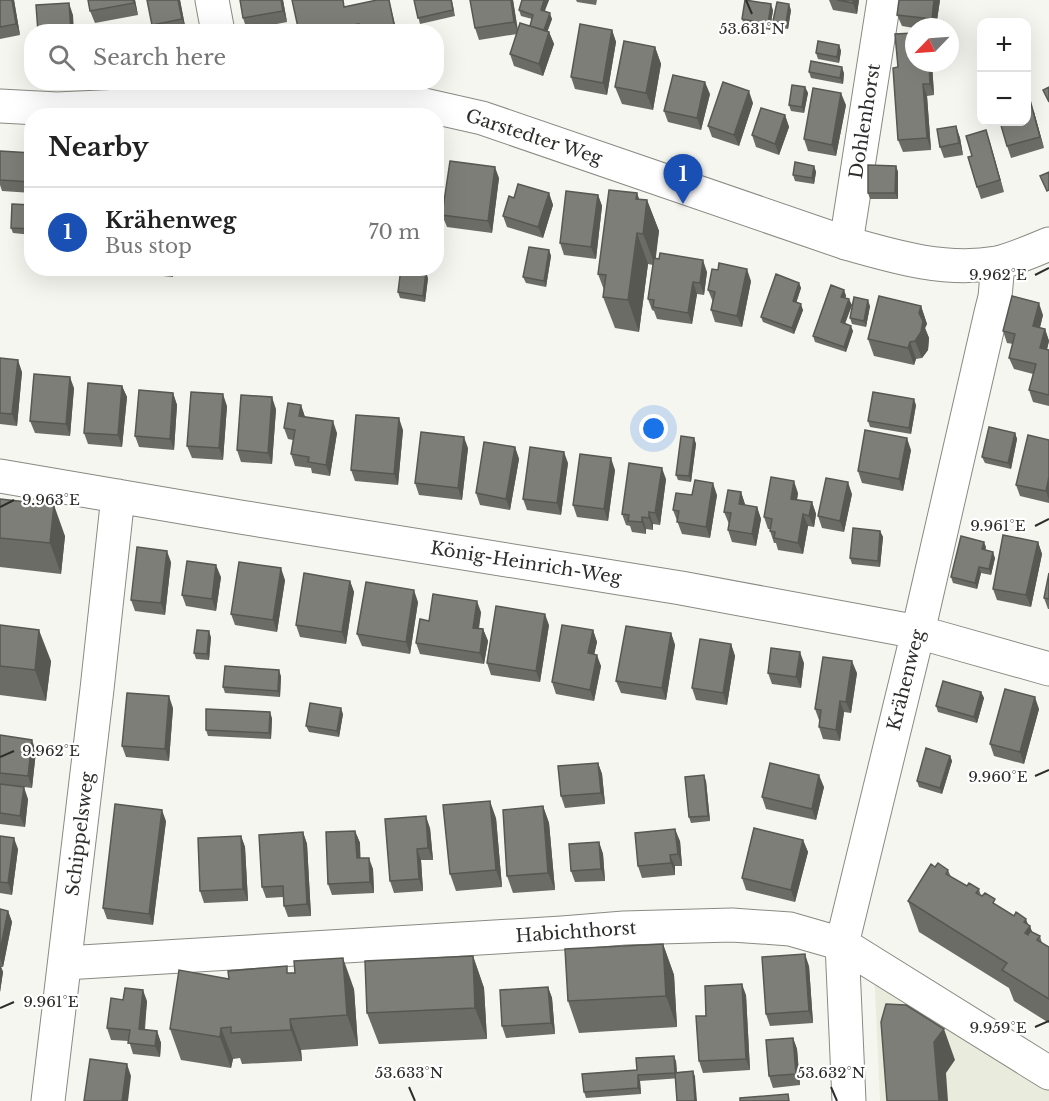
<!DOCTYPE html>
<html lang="en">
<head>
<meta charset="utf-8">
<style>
  :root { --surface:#fff; --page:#f6f6f6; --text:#222; --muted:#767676; --line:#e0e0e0; --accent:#9245b7 }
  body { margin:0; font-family:"Libre Baskerville",serif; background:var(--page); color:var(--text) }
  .controls { position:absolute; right:18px; top:18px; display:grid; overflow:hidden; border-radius:12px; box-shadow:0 6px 24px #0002 }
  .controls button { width:54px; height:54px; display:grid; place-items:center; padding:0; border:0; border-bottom:2px solid var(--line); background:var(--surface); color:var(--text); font:30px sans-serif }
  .compass { position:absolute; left:905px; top:18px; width:54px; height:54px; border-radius:50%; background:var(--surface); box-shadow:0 6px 24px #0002; rotate:245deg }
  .you { position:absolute; left:654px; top:429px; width:21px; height:21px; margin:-15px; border:4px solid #fff; border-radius:50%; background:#1a73e8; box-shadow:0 0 0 9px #1a73e833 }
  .badge { display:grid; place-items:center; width:39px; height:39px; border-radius:50%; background:var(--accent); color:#fff; font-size:20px; font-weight:700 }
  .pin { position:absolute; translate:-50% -50px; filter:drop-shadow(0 2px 3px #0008) }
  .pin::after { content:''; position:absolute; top:32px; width:21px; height:18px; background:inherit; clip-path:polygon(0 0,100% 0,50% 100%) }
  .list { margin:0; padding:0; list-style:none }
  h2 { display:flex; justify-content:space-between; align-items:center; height:78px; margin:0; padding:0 24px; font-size:26px }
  h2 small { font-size:20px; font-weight:400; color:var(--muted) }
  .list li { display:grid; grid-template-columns:39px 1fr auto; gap:18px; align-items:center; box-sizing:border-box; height:90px; padding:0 24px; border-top:2px solid var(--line) }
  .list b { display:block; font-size:22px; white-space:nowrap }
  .list p { margin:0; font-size:20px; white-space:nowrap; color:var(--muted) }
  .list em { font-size:20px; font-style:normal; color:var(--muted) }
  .icon { flex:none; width:33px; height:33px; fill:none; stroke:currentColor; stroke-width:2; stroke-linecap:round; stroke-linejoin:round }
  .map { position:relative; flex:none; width:1049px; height:1101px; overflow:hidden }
  .search { position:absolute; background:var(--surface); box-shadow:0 6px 24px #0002; left:24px; top:24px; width:420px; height:66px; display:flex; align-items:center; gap:15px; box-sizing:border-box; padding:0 21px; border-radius:24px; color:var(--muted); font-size:22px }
  .panel { position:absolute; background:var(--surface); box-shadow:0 6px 24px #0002; left:24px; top:108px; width:420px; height:168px; border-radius:24px }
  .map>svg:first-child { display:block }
</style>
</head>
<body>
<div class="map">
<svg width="1049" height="1101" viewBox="0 0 1049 1101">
  <rect width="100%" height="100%" fill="#f5f6ef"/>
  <path fill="#e9ecdd" d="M874,968L1049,1082V1101H880Z"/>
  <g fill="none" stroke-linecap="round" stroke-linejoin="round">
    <defs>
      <path id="minor" d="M212,0L218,32
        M846,243L884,0
        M0,476L240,517L681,588L918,632L1049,669
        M65,963L562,933L624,928L732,925L790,929L842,944L1049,1073
        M48,1101L97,689L118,496
        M849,1101L842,944L918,632L991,313L995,297L998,263"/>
      <path id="major" d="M0,106L57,109L232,101L398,99L482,118L846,243C895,257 945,272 997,263C1014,259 1032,251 1049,244"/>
    </defs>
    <use href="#minor" stroke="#898a83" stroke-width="35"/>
    <use href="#major" stroke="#898a83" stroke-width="35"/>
    <use href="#minor" stroke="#fff" stroke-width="33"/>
    <use href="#major" stroke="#fff" stroke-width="33"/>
  </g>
  <path fill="#6c6c66" d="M0,0H14L20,35L0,39Z
    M135,0L138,15L95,23L90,11Z
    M180,0L186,31L155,32L152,25Z
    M240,0H283L287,22L247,30L243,18Z
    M389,0L397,32H361L360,30L350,32H299L345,7Z
    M414,0H452L455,16L420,24Z
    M470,0H513L518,30L530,26L532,19L521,16L519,10L522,0H549L544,11L552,19L547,32H549L554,44L543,76L514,66L510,54L517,34L479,40L475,28Z
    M576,0H597L596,5L577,2Z
    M829,0H859L857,14L833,10Z
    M940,0L936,27L914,28L902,26L897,15Z
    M773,10L770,30L744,25L742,19Z
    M791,10L788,29L776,27L773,21Z
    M612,30L616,42L607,95L575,89L571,77Z
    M839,45L841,51L839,63L818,59L816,53Z
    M655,47L661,64L653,110L622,104L615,87Z
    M932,63L934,95L927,96L931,150L903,152L898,140Z
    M809,72L844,73L843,84L811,78Z
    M805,87L808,93L804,113L791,111L789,105Z
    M710,94L701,130L668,122L664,111Z
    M753,103L739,146L712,137L708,126Z
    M846,105L836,156L808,151L804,139Z
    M1034,112L1044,148L1011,158L1007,146Z
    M785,115L789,127L779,155L756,147L752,135Z
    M956,126L960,138L963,155L944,158L940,147Z
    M986,130L1004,192L981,199L977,187Z
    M0,151L32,153V193L2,191L0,185Z
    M814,166L816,172L814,184L795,181L793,175Z
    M896,166L898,172V199H870L868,193Z
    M499,178L492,233L447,227L442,215Z
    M549,193L553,205L543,238L507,227L503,216L514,198Z
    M637,193L639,199L647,200L659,231L655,258L707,272L704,295L697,294L692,324L657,319L654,311L652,310L648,299L653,265L648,264L639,332L615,328L603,297L604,290L598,274Z
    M598,195L602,206L596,259L564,255L560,243Z
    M32,205V235L13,233L11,228Z
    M549,250L551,256L546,287L526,283L523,277Z
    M150,268H173V277L153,275Z
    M428,278L425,302L400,298L398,292Z
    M751,281L742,327L715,322L711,310L713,302L708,290Z
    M799,283L801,288L796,302L803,310L794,334L763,322L761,317Z
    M844,290L846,296L845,298L852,305L845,324L853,331L846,352L815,342L813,336Z
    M870,306L866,327L852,324L850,318Z
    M921,306L927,324L925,328L929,338L928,350L922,358L916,359L914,365L874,356L868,339Z
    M1043,315L1040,328L1045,329L1049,341L1047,350H1049V406L1033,402L1029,390L1033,374L1014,369L1009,358L1013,344L1007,343L1003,331Z
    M0,358L22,372L17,426L0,424Z
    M122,386L127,397L122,447L88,444L84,433Z
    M74,388L70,436L35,433L30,421Z
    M173,393L177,405L174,450L139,447L135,436Z
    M301,405L305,417L337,433L330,476L312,473L311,468L295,466L291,454L293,440L288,439L284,428Z
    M916,405L911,434L870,427L868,421Z
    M227,406L223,460L192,458L187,446Z
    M276,409L272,464L241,462L237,450Z
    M403,430L398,485L355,481L351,470Z
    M1015,433L1017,439L1011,469L985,463L982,457Z
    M694,438L696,444L691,482L678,480L676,475Z
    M1049,440V503L1020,496L1016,485Z
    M515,447L519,459L510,510L480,505L476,493Z
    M468,448L462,500L419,495L415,483Z
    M911,450L903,491L862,483L858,471Z
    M568,463L561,515L527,510L523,499Z
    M615,470L608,521L577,517L573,505Z
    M666,479L660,525L653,524V530L646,529V534L632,532L630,526L626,525L622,514Z
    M741,492L745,505L757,507L761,519L756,546L732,542L728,530L729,524L724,512Z
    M798,493L797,500L812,502L816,514L814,527L808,526L803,554L778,550L776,543H774L770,531V529H768L764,517Z
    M852,494L844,532L822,528L818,516Z
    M692,495H717L710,538L682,534L673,510Z
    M0,499L65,536L61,574L0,567Z
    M880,531L883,537L880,567L852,564L850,558Z
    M1038,542L1042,554L1031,607L997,600L993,589Z
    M986,547L985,550L995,558L991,575L981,573L977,589L953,583L951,577Z
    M171,562L165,615L135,611L131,600Z
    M1049,573V609H1048L1044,598Z
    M221,577L216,611L186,606L182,595Z
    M285,580L277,632L235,625L231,614Z
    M350,581L354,592L346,644L300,637L296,625Z
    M418,602L410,654L362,646L357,634Z
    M481,612L479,629H483L488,641L484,664L420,654L416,643L429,621Z
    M0,625L51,661L46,701L0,695Z
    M549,625L540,682L491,675L487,663Z
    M593,630L597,642L594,654L601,666L594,701L556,694L552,682Z
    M671,633L675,645L666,700L621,693L616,681Z
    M211,637L209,660L196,659L194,653Z
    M731,644L735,656L727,705L696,700L692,688Z
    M804,663L801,688L772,684L768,673Z
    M857,673L851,713L844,712L840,741L823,739L819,727V720L815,709Z
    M281,676L280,697L225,693L223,687Z
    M981,692L984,698L977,723L938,712L936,706Z
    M173,708L169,761L126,757L122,746Z
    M1039,709L1024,764L994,756L990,744Z
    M343,714L339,737L309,732L306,726Z
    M272,718L271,739L208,736L206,730Z
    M0,735L36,751L32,788L0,784Z
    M950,756L952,761L942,794L919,787L917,781Z
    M598,763L602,774L605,804L565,808L561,796Z
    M706,781L710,821L691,823L689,817Z
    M0,784L28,799L25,827L0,824Z
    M824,787L816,820L766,809L762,797Z
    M543,806L549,823L555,890L513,893L507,876Z
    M496,818L502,887L456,891L450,874Z
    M166,821L153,925L107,919L103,908Z
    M430,828L433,860H421L423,891L394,893L390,881Z
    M355,831L360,843V858L373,869L374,893L332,895L328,884Z
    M303,832L307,844L311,916L288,917L284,906L283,897L266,898L262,887Z
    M0,836L18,849L12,895L0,893Z
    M241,836L245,847L248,901L204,903L200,891Z
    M803,840L808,852L795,902L746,890L742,878Z
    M680,841L682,866H675V875L642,878L638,866Z
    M599,842L603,854L605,881L575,882L571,871Z
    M935,867L948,870L951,877L967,886L979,889L981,896L1030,926L1032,932L1040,936L1042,943L1049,947V1023L1014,1001L1009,988L919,932L908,901Z
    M0,909L8,911L12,922L3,967H1L3,972L0,992Z
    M663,944L674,975L677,1027L579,1033L568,1001Z
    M473,956L484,988L487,1039L379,1044L367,1013Z
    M809,966L813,1023L770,1026L766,1014Z
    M289,973L354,989L358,1046L301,1050L302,1061L242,1064L240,1058L233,1059L231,1068L181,1060L170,1029L229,979Z
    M548,987L552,998L555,1034L506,1038L502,1026Z
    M746,995L750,1070L703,1073L699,1061L706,1016Z
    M147,1001L145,1030L157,1031L161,1043L160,1057L133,1054L129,1041L111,1040L107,1028Z
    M793,1038L797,1049L800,1085L773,1088L769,1076Z
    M676,1061L677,1072L693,1071L695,1077L640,1081L641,1094L586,1098L584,1092L637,1070Z"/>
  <path fill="#585853" d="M12,0H14L20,35L16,24Z
    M133,0H135L138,15Z
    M178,0H180L186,31L182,19Z
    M281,0H283L287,22L283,11Z
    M511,0H513L518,33L514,22Z
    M544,0H549L543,16L541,10Z
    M853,0H859L857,14L853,3Z
    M934,0H940L936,27H935L932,19Z
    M69,3L73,15L74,32H71Z
    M771,4L773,10L770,30L768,24Z
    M789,4L791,10L788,29L786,23Z
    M550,13L552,19L544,41L542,35Z
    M612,30L616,42L607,95L603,83Z
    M549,32L554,44L543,76L539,64Z
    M839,45L841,51L839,63L837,57Z
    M655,47L661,64L653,110L646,93Z
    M929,63H932L934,95L930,84Z
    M842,67L844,73L843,84L840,78Z
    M705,82L710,94L701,130L697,118Z
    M923,84L927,96L931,150L927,138Z
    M805,87L808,93L804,113L802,107Z
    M749,91L753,103L739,146L734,135Z
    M841,93L846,105L836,156L832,145Z
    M1030,100L1034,112L1044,148L1040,137Z
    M785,115L789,127L779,155L775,144Z
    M956,126L960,138L963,155L959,143Z
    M986,130L990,142L1004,192L1000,180Z
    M814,166L816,172L814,184L812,178Z
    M896,166L898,172V199L895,193Z
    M495,167L499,178L492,233L488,221Z
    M549,193L553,205L543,238L538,227Z
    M637,193L645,217L647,200L659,231L655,265L643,234L636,199Z
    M598,195L602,206L596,259L591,247Z
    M637,233L648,264L639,332L628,300Z
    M549,250L551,256L546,287L544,281Z
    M703,260L707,272L704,295L700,283Z
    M170,268H173V277Z
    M747,269L751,281L742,327L737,316Z
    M426,272L428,278L425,302L423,296Z
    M693,282L697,294L692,324L688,313Z
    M799,283L801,288L795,307L793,301Z
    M844,290L846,296L843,302L841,297Z
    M849,299L852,305L843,328L841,322Z
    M868,300L870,306L866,327L864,321Z
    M1039,303L1043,315L1037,338L1033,326Z
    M801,304L803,310L794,334L792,328Z
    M921,306L927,324L925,328L929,338L928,350L922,358L915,341L919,313Z
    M851,326L853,331L846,352L844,347Z
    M1045,329L1049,341L1044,360L1040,348Z
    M910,342L916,359L914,365L908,348Z
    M18,360L22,372L17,426L12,414Z
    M70,377L74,388L70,436L66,424Z
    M122,386L127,397L122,447L118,435Z
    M173,393L177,405L174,450L170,439Z
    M223,394L227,406L223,460L219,448Z
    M272,397L276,409L272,464L268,453Z
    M914,399L916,405L911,434L909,428Z
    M301,405L305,417L299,416Z
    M399,418L403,430L398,485L394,474Z
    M333,421L337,433L330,476L326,465Z
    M1015,433L1017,439L1011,469L1008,463Z
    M464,437L468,448L462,500L458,488Z
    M694,438L696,444L691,482L689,476Z
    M907,438L911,450L903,491L899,479Z
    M515,447L519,459L510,510L506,499Z
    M564,452L568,463L561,515L557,503Z
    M611,458L615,470L608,521L604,509Z
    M662,468L666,479L660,525L655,513Z
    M1049,477V500L1046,491Z
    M794,481L798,493L795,511L791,499Z
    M848,482L852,494L844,532L840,521Z
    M713,483L717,495L710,538L706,527Z
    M741,492L745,504L743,516L739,504Z
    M812,502L816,514L814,527L809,516Z
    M54,505L65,536L61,574L50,543Z
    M757,507L761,519L756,546L752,534Z
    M649,512L653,524V530L649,518Z
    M803,514L808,526L803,554L798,543Z
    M642,517L646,529V534L642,522Z
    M880,531L883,537L880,567L878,561Z
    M984,542L986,547L984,555L982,549Z
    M1038,542L1042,554L1031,607L1026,595Z
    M167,551L171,562L165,615L161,603Z
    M993,552L995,558L991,575L989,569Z
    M216,565L221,577L216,611L212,599Z
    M979,567L981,573L977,589L975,583Z
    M281,568L285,580L277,632L273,620Z
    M350,581L354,592L346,644L342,632Z
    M414,590L418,602L410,654L406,642Z
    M477,601L481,612L477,639L473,628Z
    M545,614L549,625L540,682L536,671Z
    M483,629L488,641L484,664L480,653Z
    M39,630L51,661L46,701L35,670Z
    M593,630L597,642L592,665L588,653Z
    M209,631L211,637L209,660L207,654Z
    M671,633L675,645L666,700L662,688Z
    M731,644L735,656L727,705L723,693Z
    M800,652L804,663L801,688L796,677Z
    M597,655L601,666L594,701L590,690Z
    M852,661L857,673L851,713L846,702Z
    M279,670L281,676L280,697L278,691Z
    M981,692L984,698L977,723L974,717Z
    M169,696L173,708L169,761L165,749Z
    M1035,697L1039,709L1024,764L1020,752Z
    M840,701L844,712L840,741L836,730Z
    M341,708L343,714L339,737L337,731Z
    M270,712L272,718L271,739L269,733Z
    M32,740L36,751L32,788L28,776Z
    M950,756L952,761L942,794L940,788Z
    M598,763L602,774L605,804L601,793Z
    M704,775L706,781L710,821L708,816Z
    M819,775L824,787L816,820L812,809Z
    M24,787L28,799L25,827L20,816Z
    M490,801L496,818L502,887L496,870Z
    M543,806L549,823L555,890L548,873Z
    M162,810L166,821L153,925L149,914Z
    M426,816L430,828L433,860L428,848Z
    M675,829L680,841L682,866L678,854Z
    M355,831L360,843L361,870L357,858Z
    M303,832L307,844L311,916L307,904Z
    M241,836L245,847L248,901L243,889Z
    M14,838L18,849L12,895L8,883Z
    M803,840L808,852L795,902L791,890Z
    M599,842L603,854L605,881L601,869Z
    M417,849L421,860L423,891L419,879Z
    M670,855L675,866V875L671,863Z
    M369,858L373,869L374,893L370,882Z
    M8,911L12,922L3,967L0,958V951Z
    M1026,919L1029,927L1030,926L1041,957L1025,933L1024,922Z
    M663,944L674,975L677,1027L666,996Z
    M805,954L809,966L813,1023L809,1011Z
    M473,956L484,988L487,1039L475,1008Z
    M343,958L354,989L358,1046L347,1015Z
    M0,964L3,972L0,992Z
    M742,984L746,995L750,1070L746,1059Z
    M548,987L552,998L555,1034L551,1023Z
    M143,990L147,1001L143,1041L139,1029Z
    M290,1019L301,1050L302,1061L291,1030Z
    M221,1028L233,1059L231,1068L220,1037Z
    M944,1029L955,1060L946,1073L948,1101H939L934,1042Z
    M157,1031L161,1043L160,1057L155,1046Z
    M793,1038L797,1049L800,1085L796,1074Z
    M674,1056L676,1061L677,1078L675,1073Z
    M127,1064L131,1076L128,1101H122Z
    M693,1071L695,1077L697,1101H695Z
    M638,1075L640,1081L641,1094L638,1088Z"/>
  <path fill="#7d7e77" stroke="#585853" stroke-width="1.5" d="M0,0H12L16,24L0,27Z
    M88,0H133L134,3L90,11Z
    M147,0H178L182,19L152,25Z
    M240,0H281L283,11L243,18Z
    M292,0H343L344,7L377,0H389L395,29L384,32H361L359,24L319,32H299Z
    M414,0H451L453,10L418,18Z
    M470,0H511L514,22L475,28Z
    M522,0H544L541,10L550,13L544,30L530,26L533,15L519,10Z
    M745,0L771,4L768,24L742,19Z
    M837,0H853V3Z
    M899,0H934L932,19L897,15Z
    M777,2L789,4L786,23L773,21Z
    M69,3L71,32H38L36,5Z
    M520,23L549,32L539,64L510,54Z
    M580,24L612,30L603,83L571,77Z
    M914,33V63H929L930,84H923L927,138L898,140L893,68L898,67L895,34Z
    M624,41L655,47L646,93L615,87Z
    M818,41L839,45L837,57L816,53Z
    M811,61L842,67L840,78L809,72Z
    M673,75L705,82L697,118L664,111Z
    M723,82L749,91L734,135L708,126Z
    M792,85L805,87L802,107L789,105Z
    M1049,87V102L1043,90Z
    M813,88L841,93L832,145L804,139Z
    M1030,100L1040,137L1007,146L1000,122H1026V101Z
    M761,108L785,115L775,144L752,135Z
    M956,126L959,143L940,147L937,129Z
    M986,130L1000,180L977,187L968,157L972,156L966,136Z
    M0,151L32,153V182L0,180Z
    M450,161L495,167L488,221L442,215Z
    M795,162L814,166L812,178L793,175Z
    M868,165L896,166L895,193H868Z
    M1049,172V190L1047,191L1040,176Z
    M518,184L549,193L538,227L503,216L509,196L514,198Z
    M609,190L637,193L636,199L647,200L643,234L637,233L628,300L603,297L606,275L598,274Z
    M566,191L598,195L591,247L560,243Z
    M12,204L32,205V229L11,228Z
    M529,247L549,250L544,281L523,277Z
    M660,253L703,260L700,283L693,282L688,313L653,307L654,300L648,299L654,258L659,259Z
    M719,263L747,269L737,316L711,310L715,292L708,290L712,269L718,270Z
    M401,268L426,272L423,296L398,292Z
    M776,274L799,283L793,301L801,304L792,328L761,317Z
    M831,285L844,290L841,297L849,299L841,322L851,326L844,347L813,336Z
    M879,296L921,306L919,313L923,321L921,332L915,341L910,342L908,348L868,339Z
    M1012,296L1039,303L1033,326L1045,329L1040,348L1049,350V395L1029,390L1036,364L1009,358L1015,334L1003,331Z
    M854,297L868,300L864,321L850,318Z
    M0,358L18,360L12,414L0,413Z
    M34,374L70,377L66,424L30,421Z
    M88,383L122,386L118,435L84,433Z
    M139,390L173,393L170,439L135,436Z
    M191,392L223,394L219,448L187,446Z
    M873,392L914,399L909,428L868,421Z
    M241,395L272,397L268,453L237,450Z
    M288,403L301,405L299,416L333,421L326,465L308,462L309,457L291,454L295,430L284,428Z
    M356,415L399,418L394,474L351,470Z
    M989,427L1015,433L1008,463L982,457Z
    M865,430L907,438L899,479L858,471Z
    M421,432L464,437L458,488L415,483Z
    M1028,435L1049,440V477L1046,491L1016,485Z
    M681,436L694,438L689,476L676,475Z
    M484,442L515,447L506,499L476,493Z
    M530,447L564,452L557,503L523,499Z
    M580,454L611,458L604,509L573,505Z
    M629,463L662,468L655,513L649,512V518L642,517V522L628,521L629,515L622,514Z
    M771,477L794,481L791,499L812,502L809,516L803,514L798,543L774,538L775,532L770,531L772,519L764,517Z
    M826,478L848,482L840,521L818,516Z
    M695,480L713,483L706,527L677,522L679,511L673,510L676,493L692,495Z
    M728,490L741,492L739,504L757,507L752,534L728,530L731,513L724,512Z
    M0,499L54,505L50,543L0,538Z
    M853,528L880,531L878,561L850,558Z
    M1003,535L1038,542L1026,595L993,589Z
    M961,536L984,542L982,549L993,552L989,569L979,567L975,583L951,577Z
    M137,547L167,551L161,603L131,600Z
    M187,561L216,565L212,599L182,595Z
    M239,562L281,568L273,620L231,614Z
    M304,573L350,581L342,632L296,625Z
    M1049,573V599L1044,598Z
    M366,582L414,590L406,642L357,634Z
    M433,594L477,601L473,628L483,629L480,653L416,643L420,619L429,621Z
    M496,606L545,614L536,671L487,663Z
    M0,625L39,630L35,670L0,666Z
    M562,625L593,630L588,653L597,655L590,690L552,682Z
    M626,626L671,633L662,688L616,681Z
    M197,630L209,631L207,654L194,653Z
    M700,639L731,644L723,693L692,688Z
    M771,648L800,652L796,677L768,673Z
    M823,657L852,661L846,702L840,701L836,730L819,727L821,710L815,709Z
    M225,666L279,670L278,691L223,687Z
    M943,681L981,692L974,717L936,706Z
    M1005,689L1035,697L1020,752L990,744Z
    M127,693L169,696L165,749L122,746Z
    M310,703L341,708L337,731L306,726Z
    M206,709L270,712L269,733L206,730Z
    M0,735L32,740L28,776L0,773Z
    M926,748L950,756L940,788L917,781Z
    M598,763L601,793L561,796L558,766Z
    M770,763L819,775L812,809L762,797Z
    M704,775L708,816L689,817L685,777Z
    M0,784L24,787L20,816L0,813Z
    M490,801L496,870L450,874L443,805Z
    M115,804L162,810L149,914L103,908Z
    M543,806L548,873L507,876L503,810Z
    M426,816L428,848L417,849L419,879L390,881L385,819Z
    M754,828L803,840L791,890L742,878Z
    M675,829L678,854L670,855L671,863L638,866L635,833Z
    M355,831L357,858H369L370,882L328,884L326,832Z
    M303,832L307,904L284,906L283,886L262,887L259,835Z
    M0,836L14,838L8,883L0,882Z
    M241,836L243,889L200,891L198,838Z
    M599,842L601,869L571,871L569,844Z
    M938,863L948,870L946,874L967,886L969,883L979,889L976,893L982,896L985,893L995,899L993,903L1014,916L1016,912L1026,919L1024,922L1030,926L1025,933L1028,935L1030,931L1040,936L1037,940L1049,947V999L1002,970L1007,963L908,901L931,864L935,867Z
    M0,909L8,911L0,951Z
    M663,944L666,996L568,1001L565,949Z
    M805,954L809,1011L766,1014L762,957Z
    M473,956L475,1008L367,1013L365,961Z
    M343,958L347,1015L290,1019L291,1030L231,1033V1027L221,1028L220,1037L170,1029L179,970L229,979L228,971L287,966V973H295L294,961Z
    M742,984L746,1059L699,1061L696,1016H706L705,986Z
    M548,987L551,1023L502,1026L500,990Z
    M125,988L143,990L139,1029L157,1031L155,1046L128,1043L130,1030L107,1028L111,998L123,1000Z
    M886,1004L906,1005L944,1029L934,1042L939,1101H887L881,1022Z
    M793,1038L796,1074L769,1076L766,1040Z
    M674,1056L675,1073L638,1075V1088L584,1092L582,1074L637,1070L636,1058Z
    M90,1059L127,1064L122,1101H84Z
    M693,1071L695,1101H677L675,1073Z
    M788,1094L789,1101H740V1098Z"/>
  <path fill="none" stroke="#2d2e2b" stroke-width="2" d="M746,0L752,14M1035,275L1049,268M0,507L14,500M1035,526L1049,519M0,757L14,751M1035,776L1049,770M0,1008L14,1002M1035,1027L1049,1021M409,1087L415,1101M831,1087L837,1101"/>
  <g text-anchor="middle" stroke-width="4.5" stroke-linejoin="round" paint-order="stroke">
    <g font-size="18" fill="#2d2e2b" stroke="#fff">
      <text transform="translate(865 121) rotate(-81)" y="6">Dohlenhorst</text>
      <text transform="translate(534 137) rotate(18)" y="6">Garstedter Weg</text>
      <text transform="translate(526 563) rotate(9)" y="6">König-Heinrich-Weg</text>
      <text transform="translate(906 680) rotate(-76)" y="6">Krähenweg</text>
      <text transform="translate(80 834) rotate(-83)" y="6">Schippelsweg</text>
      <text transform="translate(576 932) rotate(-4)" y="6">Habichthorst</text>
    </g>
  </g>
  <g font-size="15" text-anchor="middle" fill="#2d2e2b" stroke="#fff" stroke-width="4.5" stroke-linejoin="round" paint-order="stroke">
    <text x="752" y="34">53.631°N</text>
    <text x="998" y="280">9.962°E</text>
    <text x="51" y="505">9.963°E</text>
    <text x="998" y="531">9.961°E</text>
    <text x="51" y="756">9.962°E</text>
    <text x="998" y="782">9.960°E</text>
    <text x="51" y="1007">9.961°E</text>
    <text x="998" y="1033">9.959°E</text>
    <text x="409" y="1078">53.633°N</text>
    <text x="831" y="1078">53.632°N</text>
  </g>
</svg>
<div class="controls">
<button>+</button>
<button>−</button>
</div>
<svg class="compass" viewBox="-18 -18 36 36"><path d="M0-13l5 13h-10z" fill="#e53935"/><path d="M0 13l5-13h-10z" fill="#767676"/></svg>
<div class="you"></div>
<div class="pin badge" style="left:683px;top:204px;background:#1a4fb4">1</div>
<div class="search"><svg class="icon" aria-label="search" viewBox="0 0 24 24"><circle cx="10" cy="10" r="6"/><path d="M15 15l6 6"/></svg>Search here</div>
<section class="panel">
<h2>Nearby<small></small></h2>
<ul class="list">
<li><span class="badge" style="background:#1a4fb4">1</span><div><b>Krähenweg</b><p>Bus stop</p></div><em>70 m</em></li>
</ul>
</section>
</div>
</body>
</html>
